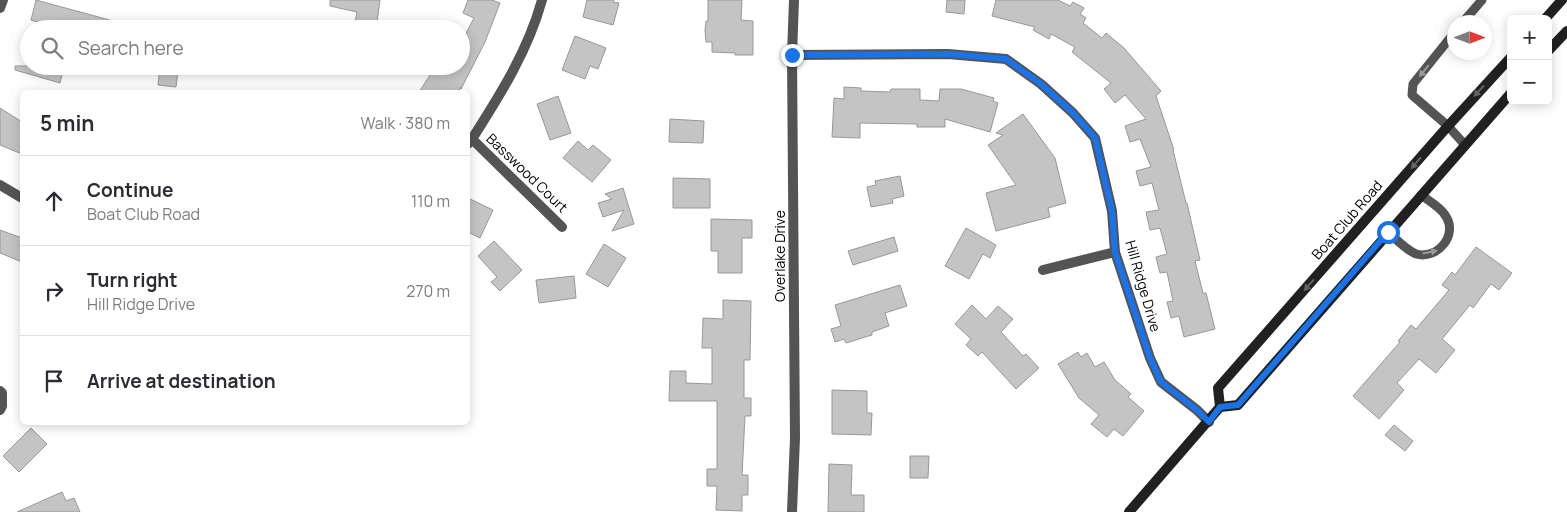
<!DOCTYPE html>
<html lang="en">
<head>
<meta charset="utf-8">
<style>
  :root { --surface:#fff; --page:#f7f7f7; --text:#2b2b33; --muted:#7c7c81; --line:#e1e1e2 }
  body { margin:0; font-family:Manrope,sans-serif; background:var(--page); color:var(--text) }
  .controls { position:absolute; right:15px; top:15px; display:grid; overflow:hidden; border-radius:8px; box-shadow:0 2px 12px #0003 }
  .controls button { width:45px; height:45px; display:grid; place-items:center; padding:0; border:0; border-bottom:1px solid var(--line); background:var(--surface); color:var(--text); font:25px sans-serif }
  .compass { position:absolute; left:1447px; top:15px; width:45px; height:45px; border-radius:50%; background:var(--surface); box-shadow:0 2px 12px #0003; rotate:90deg }
  .stop { position:absolute; width:15px; height:15px; margin:-11px; border:4px solid #1a73e8; border-radius:50%; background:#fff }
  .stop.end { background:#1a73e8; border-color:#fff; box-shadow:0 1px 5px #0008 }
  .list { margin:0; padding:0; list-style:none }
  h2 { display:flex; justify-content:space-between; align-items:center; height:65px; margin:0; padding:0 20px; font-size:21px }
  h2 small { font-size:16px; font-weight:400; color:var(--muted) }
  .list li { display:grid; grid-template-columns:32px 1fr auto; gap:15px; align-items:center; box-sizing:border-box; height:90px; padding:0 20px; border-top:1px solid var(--line) }
  .list b { display:block; font-size:19px; white-space:nowrap }
  .list p { margin:0; font-size:16px; white-space:nowrap; color:var(--muted) }
  .list em { font-size:16px; font-style:normal; color:var(--muted) }
  .icon { flex:none; width:28px; height:28px; fill:none; stroke:currentColor; stroke-width:2; stroke-linecap:round; stroke-linejoin:round }
  .map { position:relative; flex:none; width:1567px; height:512px; overflow:hidden }
  .search { position:absolute; background:var(--surface); box-shadow:0 2px 12px #0003; left:20px; top:20px; width:450px; height:55px; display:flex; align-items:center; gap:12px; box-sizing:border-box; padding:0 18px; border-radius:28px; color:var(--muted); font-size:19px }
  .panel { position:absolute; background:var(--surface); box-shadow:0 2px 12px #0003; left:20px; top:90px; width:450px; height:335px; border-radius:8px }
  .map>svg:first-child { display:block }
</style>
</head>
<body>
<div class="map">
<svg width="1567" height="512" viewBox="0 0 1567 512">
  <rect width="100%" height="100%" fill="#fff"/>
  <path fill="#c4c4c4" stroke="#989898" d="M36,0L128,25L127,29H48L49,25L31,20Z
    M330,0H380L376,29L354,27L357,12L330,6Z
    M468,0H492L500,3L485,42L461,89V87L458,92H419L436,66H461V43L474,18L463,13Z
    M587,0H614L613,2L619,3L613,25L583,17Z
    M708,0H742L741,20L753,21V55H735V53L712,52V42H706L705,30L706,21H708Z
    M947,0H965L964,14L946,12Z
    M996,0H1058L1070,6L1073,2L1084,8L1080,14L1086,18L1083,23L1102,38L1106,33L1124,48L1161,91L1156,96L1174,150H1173L1186,203H1187L1200,260L1195,261L1203,293H1206L1215,329L1184,337L1179,316L1171,318L1167,302L1173,301L1167,272L1160,273L1156,257L1167,254L1160,228L1150,230L1146,212L1159,210L1152,183L1140,186L1136,171L1151,167L1140,139L1130,142L1125,126L1146,119L1125,95L1115,103L1104,89L1111,83L1072,52L1075,47L1051,34L1049,39L1033,30L1035,27L992,16Z
    M575,36L606,48L598,69L590,66L585,79L562,70Z
    M15,66H64L60,83L15,70Z
    M160,68L178,71L176,87L158,85Z
    M844,87L861,88V91L890,92L891,89H920V100L939,101L940,89H961L994,98L993,101L998,103L990,132L945,119V127H917V124L860,123V138L832,137L834,98L844,99Z
    M558,96L571,133L550,140L537,104Z
    M0,108L22,122V154L0,145Z
    M1023,114L1055,158L1066,203L1048,208L1050,217L996,231L986,193L1016,185L988,145L1003,135L996,133Z
    M670,119L704,121L703,143L669,142Z
    M578,141L588,150L593,145L611,160L592,182L563,158Z
    M900,176L904,196L892,199L893,203L871,207L867,187L876,185L875,181Z
    M673,178L710,179V208H673Z
    M623,188L634,224L612,231L624,210L603,217L598,203L612,199L605,194Z
    M468,198L493,210L480,238L468,232Z
    M711,219L752,220V238H742V273H718V251H711Z
    M966,228L996,245L990,258L983,254L969,279L945,266Z
    M0,230L22,238V262L0,253Z
    M894,237L898,251L853,265L848,251Z
    M494,241L522,270L500,291L491,282L497,277L478,256Z
    M604,244L626,258L608,287L586,274Z
    M1476,247L1512,273L1499,290L1491,284L1473,308L1470,305L1442,339L1455,350L1436,373L1419,359L1397,383L1404,390L1379,419L1353,396L1400,342L1398,341L1411,325L1416,329L1449,290L1442,285L1452,272L1455,275Z
    M574,276L576,298L539,303L536,280Z
    M900,285L907,306L885,313L889,326L872,332V335L846,343L844,339L835,342L831,329L841,326L835,305Z
    M723,300L751,301L750,360H744V398H751V416H745L742,475H748V495H742V511L716,510L717,486H707V469H717V401H669L670,371H686V383L712,384V348H702L703,318L723,319Z
    M972,305L986,319L998,306L1013,319L1001,332L1023,356L1026,354L1039,368L1016,389L982,352L978,356L966,345L971,339L955,324Z
    M1078,352L1081,357L1087,353L1095,367L1104,362L1115,380L1131,394L1128,397L1144,411L1123,436L1114,429L1107,437L1091,424L1099,415L1079,398L1058,364Z
    M832,390L867,391V413H872L871,435L832,434Z
    M1394,425L1413,441L1405,451L1385,435Z
    M31,428L47,444L19,472L3,456Z
    M910,456H929L928,478H910Z
    M829,464L852,465L851,495H864V512H828Z
    M62,492L66,501L74,498L80,512H17Z"/>
  <g fill="none" stroke-linecap="round" stroke-linejoin="round">
    <path stroke="#545454" stroke-width="9" d="M1463,22L1482,0
      M1454,33L1413,84L1412,95L1448,126L1465,145
      M1388,232C1396,239 1406,250 1416,254C1438,260 1459,234 1445,215C1440,207 1429,201 1421,195"/>
    <path stroke="#545454" stroke-width="10" d="M0,8L3,0
      M792,55L948,54L1006,59L1041,84L1073,113L1095,138L1112,211L1115,252L1150,358L1161,382L1197,410L1209,422
      M472,139L562,227
      M468,144L472,139C500,95 528,51 542,0
      M0,185L22,198
      M1043,270L1115,252
      M0,391L2,393V406L0,410
      M792,512L795,438L792,55L794,0"/>
    <path stroke="#212121" stroke-width="10" d="M1545,19L1562,0
      M1548,51L1567,31
      M1220,407L1238,405L1511,93
      M1129,512L1220,407L1218,388L1448,126L1511,57"/>
  </g>
  <defs><path id="oneway-solid" d="M-6-.8H1V-3.2L6.5 0L1 3.2V.8H-6Z" transform="scale(1.25)"/></defs>
  <g fill="#989898">
    <use href="#oneway-solid" transform="translate(1424 71) rotate(129)"/>
    <use href="#oneway-solid" transform="translate(1430 252) rotate(-12)"/>
  </g>
  <g fill="#646464">
    <use href="#oneway-solid" transform="translate(1479 91) rotate(132)"/>
    <use href="#oneway-solid" transform="translate(1416 163) rotate(131)"/>
    <use href="#oneway-solid" transform="translate(1309 285) rotate(131)"/>
  </g>
  <g fill="none" stroke-linecap="round" stroke-linejoin="round">
    <path stroke="#1a73e8" stroke-width="6" d="M792,55L948,54L1006,59L1041,84L1073,113L1095,138L1112,211L1115,252L1150,358L1161,382L1197,410L1209,422L1220,407L1238,405L1388,232"/>
  </g>
  <g text-anchor="middle" stroke-width="4" stroke-linejoin="round" paint-order="stroke">
    <g font-size="14" fill="#000" stroke="#fff">
      <text transform="translate(527 173) rotate(44)" y="5">Basswood Court</text>
      <text transform="translate(1347 220) rotate(-49)" y="5">Boat Club Road</text>
      <text transform="translate(780 256) rotate(-90)" y="5">Overlake Drive</text>
      <text transform="translate(1143 286) rotate(74)" y="5">Hill Ridge Drive</text>
    </g>
  </g>
</svg>
<div class="controls">
<button>+</button>
<button>−</button>
</div>
<svg class="compass" viewBox="-18 -18 36 36"><path d="M0-13l5 13h-10z" fill="#e53935"/><path d="M0 13l5-13h-10z" fill="#7c7c81"/></svg>
<div class="stop" style="left:1388px;top:232px"></div>
<div class="stop end" style="left:792px;top:55px"></div>
<div class="search"><svg class="icon" aria-label="search" viewBox="0 0 24 24"><circle cx="10" cy="10" r="6"/><path d="M15 15l6 6"/></svg>Search here</div>
<section class="panel">
<h2>5 min<small>Walk · 380 m</small></h2>
<ul class="list">
<li><svg class="icon" aria-label="ahead" viewBox="0 0 24 24"><path d="M12 20V5M6 11l6-6 6 6"/></svg><div><b>Continue</b><p>Boat Club Road</p></div><em>110 m</em></li>
<li><svg class="icon" aria-label="right" viewBox="0 0 24 24"><path d="M7 20v-9h11M14 6l5 5-5 5"/></svg><div><b>Turn right</b><p>Hill Ridge Drive</p></div><em>270 m</em></li>
<li><svg class="icon" aria-label="arrive" viewBox="0 0 24 24"><path d="M6 21V4h12l-3 4 3 4H6"/></svg><div><b>Arrive at destination</b></div></li>
</ul>
</section>
</div>
</body>
</html>
